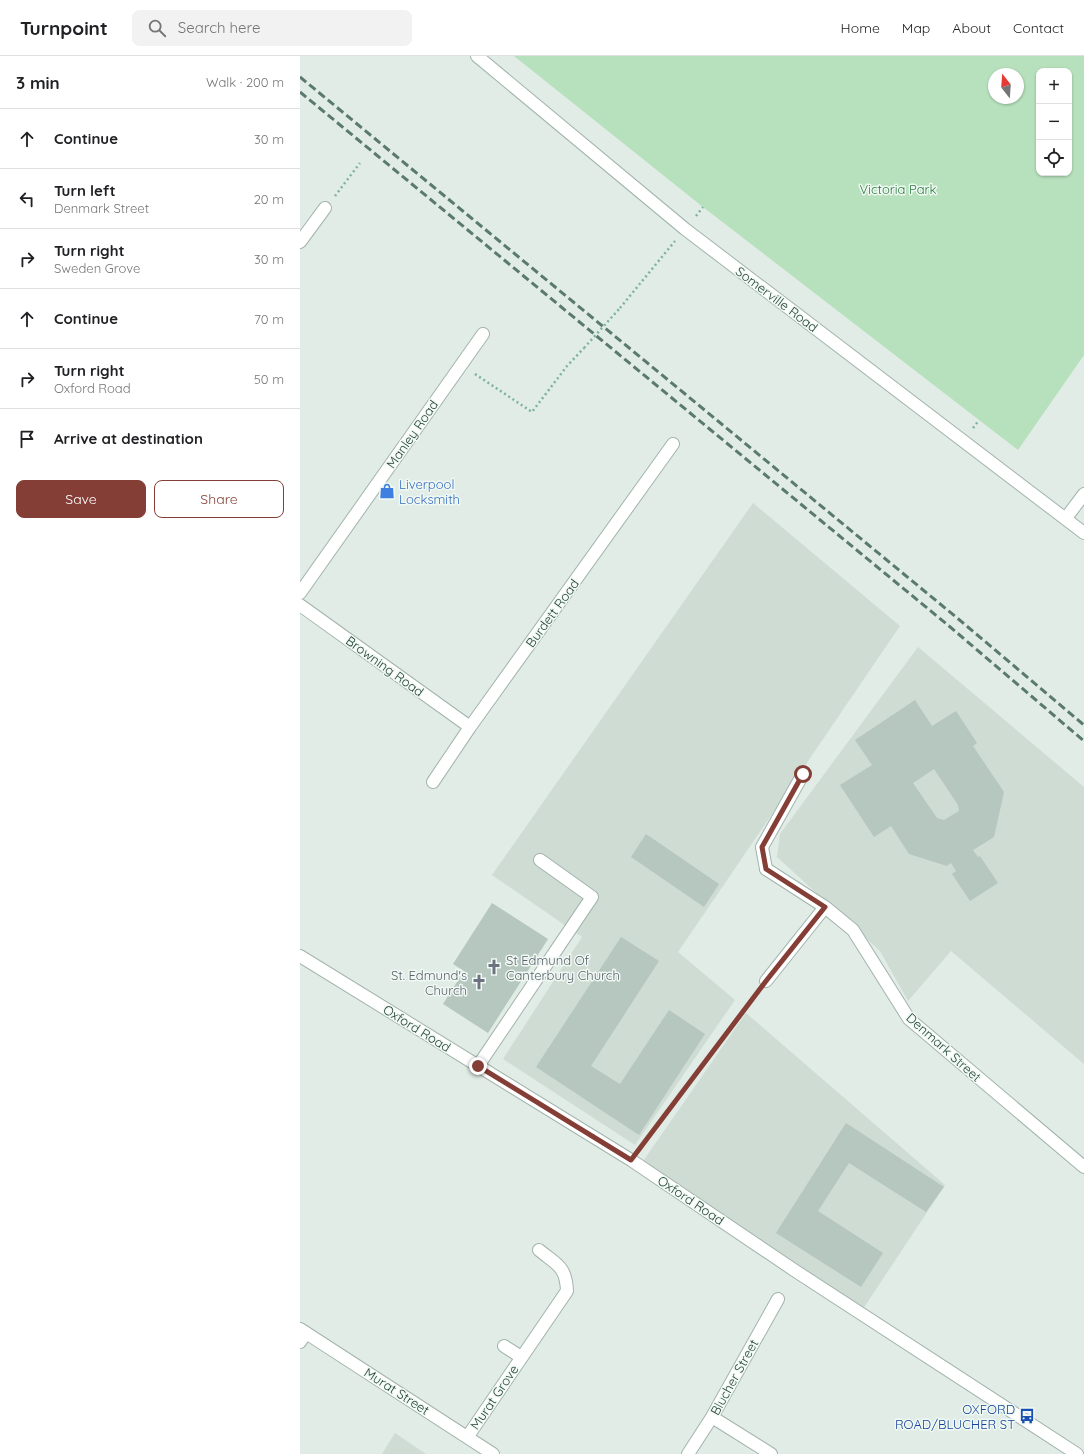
<!DOCTYPE html>
<html lang="en">
<head>
<meta charset="utf-8">
<style>
  :root { --surface:#fff; --page:#f2f2f2; --text:#202124; --muted:#757577; --line:#e0e0e0; --accent:#843e36 }
  body { margin:0; font-family:Quicksand,sans-serif; background:var(--page); color:var(--text) }
  .controls { position:absolute; right:12px; top:12px; display:grid; overflow:hidden; border-radius:8px; box-shadow:0 1px 3px #0004 }
  .controls button { width:36px; height:36px; display:grid; place-items:center; padding:0; border:0; border-bottom:1px solid var(--line); background:var(--surface); color:var(--text); font:20px sans-serif }
  .compass { position:absolute; left:688px; top:12px; width:36px; height:36px; border-radius:50%; background:var(--surface); box-shadow:0 1px 3px #0004; rotate:343deg }
  .stop { position:absolute; width:12px; height:12px; margin:-9px; border:3px solid #843e36; border-radius:50%; background:#fff }
  .stop.end { background:#843e36; border-color:#fff; box-shadow:0 1px 4px #0008 }
  .list { margin:0; padding:0; list-style:none }
  h2 { display:flex; justify-content:space-between; align-items:center; height:52px; margin:0; padding:0 16px; font-size:17px }
  h2 small { font-size:13px; font-weight:400; color:var(--muted) }
  .list li { display:grid; grid-template-columns:26px 1fr auto; gap:12px; align-items:center; box-sizing:border-box; height:60px; padding:0 16px; border-top:1px solid var(--line) }
  .list b { display:block; font-size:15px; white-space:nowrap }
  .list p { margin:0; font-size:13px; white-space:nowrap; color:var(--muted) }
  .list em { font-size:13px; font-style:normal; color:var(--muted) }
  .actions { display:flex; gap:8px; padding:12px 16px }
  .actions a { flex:1; padding:9px 0; border:1px solid var(--accent); border-radius:8px; text-align:center; font-size:14px; color:var(--accent) }
  .actions .main { background:var(--accent); color:#fff }
  .icon { flex:none; width:22px; height:22px; fill:none; stroke:currentColor; stroke-width:2; stroke-linecap:round; stroke-linejoin:round }
  .map { position:relative; flex:none; width:784px; height:1398px; overflow:hidden }
  header { display:flex; align-items:center; gap:24px; box-sizing:border-box; height:56px; padding:0 20px; background:var(--surface); border-bottom:1px solid var(--line) }
  header strong { font-size:19px }
  nav { display:flex; gap:22px; margin-inline-start:auto; font-size:14px }
  .search { width:280px; height:36px; background:var(--page); display:flex; align-items:center; gap:10px; box-sizing:border-box; padding:0 14px; border-radius:8px; color:var(--muted); font-size:15px }
  main { display:flex }
  aside { flex:1; background:var(--surface) }
  .map>svg:first-child { display:block }
</style>
</head>
<body>
<header>
<strong>Turnpoint</strong>
<div class="search"><svg class="icon" aria-label="search" viewBox="0 0 24 24"><circle cx="10" cy="10" r="6"/><path d="M15 15l6 6"/></svg>Search here</div>
<nav><a>Home</a><a>Map</a><a>About</a><a>Contact</a></nav>
</header>
<main>
<aside>
<h2>3 min<small>Walk · 200 m</small></h2>
<ul class="list">
<li><svg class="icon" aria-label="ahead" viewBox="0 0 24 24"><path d="M12 20V5M6 11l6-6 6 6"/></svg><div><b>Continue</b></div><em>30 m</em></li>
<li><svg class="icon" aria-label="left" viewBox="0 0 24 24"><path d="M17 20v-9H6M10 6l-5 5 5 5"/></svg><div><b>Turn left</b><p>Denmark Street</p></div><em>20 m</em></li>
<li><svg class="icon" aria-label="right" viewBox="0 0 24 24"><path d="M7 20v-9h11M14 6l5 5-5 5"/></svg><div><b>Turn right</b><p>Sweden Grove</p></div><em>30 m</em></li>
<li><svg class="icon" aria-label="ahead" viewBox="0 0 24 24"><path d="M12 20V5M6 11l6-6 6 6"/></svg><div><b>Continue</b></div><em>70 m</em></li>
<li><svg class="icon" aria-label="right" viewBox="0 0 24 24"><path d="M7 20v-9h11M14 6l5 5-5 5"/></svg><div><b>Turn right</b><p>Oxford Road</p></div><em>50 m</em></li>
<li><svg class="icon" aria-label="arrive" viewBox="0 0 24 24"><path d="M6 21V4h12l-3 4 3 4H6"/></svg><div><b>Arrive at destination</b></div></li>
</ul>
<div class="actions"><a class="main">Save</a><a>Share</a></div>
</aside>
<div class="map">
<svg width="784" height="1398" viewBox="0 0 784 1398">
  <rect width="100%" height="100%" fill="#e0ece5"/>
  <path fill="#cedcd4" d="M453,447L600,570L378,896L435,944L335,1089L203,1003L282,881L192,819Z
    M618,591L784,731V1008L651,895L608,945L580,895L477,801L480,778Z
    M446,957L645,1129L563,1253L341,1108Z
    M95,1377L126,1398H82Z"/>
  <path fill="#b7e0bc" fill-rule="evenodd" d="M214,0H784V299L718,394L403,151ZM739,15H769V117H739ZM694,18H718V42H694Z"/>
  <path fill="#b5c7be" fill-rule="evenodd" d="M615,644L632,670L656,655L677,687L673,690L704,736L694,781L673,794L678,801L680,800L698,827L670,845L652,818L656,815L651,807L647,810L609,798L591,770L574,781L540,729L572,709L555,684ZM634,713L658,749L659,755L644,764L637,762L613,727Z
    M346,778L419,828L404,851L331,801Z
    M192,847L248,883L188,977L143,948L164,915L153,908Z
    M321,881L359,905L291,1010L320,1028L369,954L405,978L339,1079L236,1011Z
    M546,1067L644,1131L626,1156L549,1107L518,1155L583,1197L561,1231L476,1177Z"/>
  <g fill="none" stroke-linecap="round" stroke-linejoin="round">
    <defs>
      <path id="lane" d="M466,813L462,791L503,718
        M178,1010L292,841L240,804
        M0,1286L6,1277"/>
      <path id="street" d="M177,0L385,173L784,477
        M0,186L25,152
        M766,462L784,438
        M0,537L183,278
        M0,549L170,671
        M133,726L170,671L373,388
        M466,813L525,851L553,874L609,963L784,1111
        M0,900L331,1104L497,1216L777,1398
        M466,925L525,851
        M0,1273L193,1398
        M204,1290L221,1301
        M412,1361L471,1398
        M168,1380L267,1235C266,1210 257,1209 239,1194
        M388,1398L412,1361L478,1243"/>
    </defs>
    <use href="#lane" stroke="#a2b4ac" stroke-width="14"/>
    <use href="#street" stroke="#a2b4ac" stroke-width="14"/>
    <path stroke="#7db39b" stroke-width="2.5" stroke-dasharray="2 3" stroke-linecap="butt" d="M35,140L60,107
      M396,160L403,151
      M320,252L375,185
      M175,318L232,356L267,310L284,292
      M673,372L679,364
      M341,1091L456,938"/>
    <use href="#lane" stroke="#fff" stroke-width="12"/>
    <use href="#street" stroke="#fff" stroke-width="12"/>
    <path stroke="#597a6d" stroke-width="3" stroke-dasharray="8 4" stroke-linecap="butt" d="M0,21L656,561L784,669
      M0,36L649,570L784,685"/>
    <path stroke="#7db39b" stroke-width="2.5" stroke-dasharray="2 3" stroke-linecap="butt" d="M284,292L320,252"/>
  </g>
  <g fill="none" stroke-linecap="round" stroke-linejoin="round">
    <path stroke="#843e36" stroke-width="5" d="M178,1010L331,1104L466,925L525,851L466,813L462,791L503,718"/>
  </g>
  <defs>
    <symbol id="shop-bare" viewBox="-9 -9 18 18"><path d="M-5-2.5h2.3a2.7 3.5 0 0 1 5.4 0H5L5.5 6h-11ZM-1.5-2.5h3a1.5 2.3 0 0 0-3 0Z" fill="#3f7fe0" stroke="#f1f9f4" stroke-width="2.5" paint-order="stroke"/></symbol>
    <symbol id="church-bare" viewBox="-9 -9 18 18"><path d="M-1.2-6h2.4v3.5h3.3v2.4h-3.3V6h-2.4V-.1h-3.3v-2.4h3.3Z" fill="#6b7280" stroke="#f1f9f4" stroke-width="2.5" paint-order="stroke"/></symbol>
    <symbol id="bus-bare" viewBox="-9 -9 18 18"><path d="M-5-6H5V4H4V6H2V4H-2V6H-4V4H-5ZM-3.5-4V0h7V-4ZM-3.5 1.2v1.5H-2V1.2ZM2 1.2v1.5H3.5V1.2Z" fill="#1a4fb4" stroke="#f1f9f4" stroke-width="2.5" paint-order="stroke"/></symbol>
  </defs>
  <g fill-rule="evenodd">
    <use href="#shop-bare" x="76" y="424" width="22" height="22"/>
    <use href="#church-bare" x="183" y="900" width="22" height="22"/>
    <use href="#church-bare" x="168" y="915" width="22" height="22"/>
    <use href="#bus-bare" x="716" y="1349" width="22" height="22"/>
  </g>
  <g text-anchor="middle" stroke-width="3" stroke-linejoin="round" paint-order="stroke">
    <g font-size="13" fill="#26793b" stroke="#f1f9f4">
      <text x="598" y="138">Victoria Park</text>
    </g>
    <g font-size="13" fill="#1f3e32" stroke="#f1f9f4">
      <text transform="translate(477 243) rotate(37)" y="5">Somerville Road</text>
      <text transform="translate(112 378) rotate(-55)" y="5">Manley Road</text>
      <text transform="translate(252 557) rotate(-54)" y="5">Burdett Road</text>
      <text transform="translate(85 610) rotate(36)" y="5">Browning Road</text>
      <text transform="translate(117 972) rotate(32)" y="5">Oxford Road</text>
      <text transform="translate(644 991) rotate(42)" y="5">Denmark Street</text>
      <text transform="translate(391 1144) rotate(34)" y="5">Oxford Road</text>
      <text transform="translate(434 1321) rotate(-61)" y="5">Blucher Street</text>
      <text transform="translate(97 1335) rotate(33)" y="5">Murat Street</text>
      <text transform="translate(194 1341) rotate(-56)" y="5">Murat Grove</text>
    </g>
    <g font-size="13" fill="#366cbe" stroke="#f1f9f4" text-anchor="start">
      <text x="99" y="433">Liverpool<tspan x="99" dy="15">Locksmith</tspan></text>
    </g>
    <g font-size="13" fill="#5b616d" stroke="#f1f9f4" text-anchor="start">
      <text x="206" y="909">St Edmund Of<tspan x="206" dy="15">Canterbury Church</tspan></text>
      <text x="167" y="924" text-anchor="end">St. Edmund's<tspan x="167" dy="15">Church</tspan></text>
    </g>
    <g font-size="13" fill="#164399" stroke="#f1f9f4" text-anchor="end">
      <text x="715" y="1358">OXFORD<tspan x="715" dy="15">ROAD/BLUCHER ST</tspan></text>
    </g>
  </g>
</svg>
<div class="controls">
<button>+</button>
<button>−</button>
<button><svg class="icon" aria-label="locate" viewBox="0 0 24 24"><circle cx="12" cy="12" r="6"/><path d="M12 2v4M12 18v4M2 12h4M18 12h4"/></svg></button>
</div>
<svg class="compass" viewBox="-18 -18 36 36"><path d="M0-13l5 13h-10z" fill="#e53935"/><path d="M0 13l5-13h-10z" fill="#757577"/></svg>
<div class="stop" style="left:503px;top:718px"></div>
<div class="stop end" style="left:178px;top:1010px"></div>
</div>
</main>
</body>
</html>
